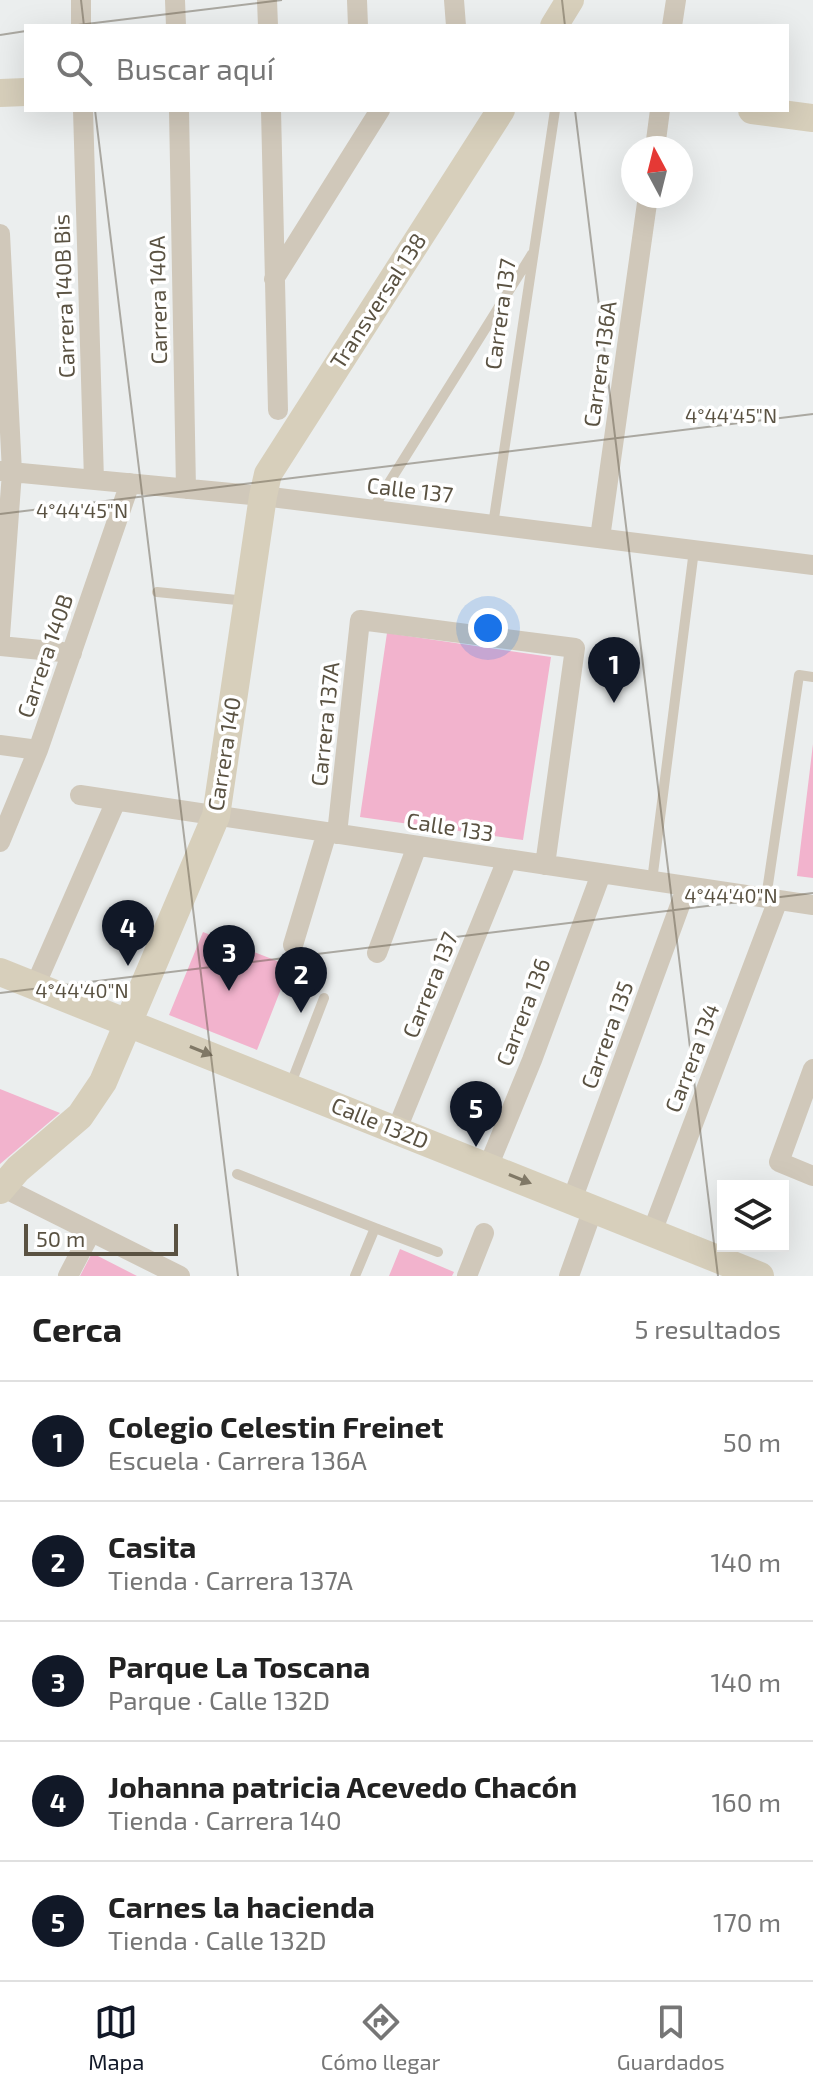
<!DOCTYPE html>
<html lang="es">
<head>
<meta charset="utf-8">
<style>
  :root { --surface:#fff; --page:#f2f2f2; --text:#222; --muted:#767676; --line:#e0e0e0; --accent:#111827 }
  body { margin:0; font-family:"Exo 2",sans-serif; background:var(--page); color:var(--text) }
  .controls { position:absolute; right:24px; bottom:24px; display:grid; overflow:hidden; border-radius:0px; box-shadow:0 8px 32px #0002 }
  .controls button { width:72px; height:72px; display:grid; place-items:center; padding:0; border:0; border-bottom:2px solid var(--line); background:var(--surface); color:var(--text); font:40px sans-serif }
  .compass { position:absolute; left:621px; top:136px; width:72px; height:72px; border-radius:50%; background:var(--surface); box-shadow:0 8px 32px #0002; rotate:353deg }
  .scale { position:absolute; left:24px; bottom:20px; width:154px; box-sizing:border-box; padding-left:8px; border:4px solid #5a5242; border-top:0; font-size:22px; line-height:28px; white-space:nowrap; color:#5a5242; -webkit-text-stroke:6px #fff; paint-order:stroke }
  .you { position:absolute; left:488px; top:628px; width:28px; height:28px; margin:-20px; border:6px solid #fff; border-radius:50%; background:#1a73e8; box-shadow:0 0 0 12px #1a73e833 }
  .badge { display:grid; place-items:center; width:52px; height:52px; border-radius:50%; background:var(--accent); color:#fff; font-size:26px; font-weight:700 }
  .pin { position:absolute; translate:-50% -66px; filter:drop-shadow(0 2px 4px #0008) }
  .pin::after { content:''; position:absolute; top:42px; width:28px; height:24px; background:inherit; clip-path:polygon(0 0,100% 0,50% 100%) }
  .list { margin:0; padding:0; list-style:none }
  h2 { display:flex; justify-content:space-between; align-items:center; height:104px; margin:0; padding:0 32px; font-size:34px }
  h2 small { font-size:26px; font-weight:400; color:var(--muted) }
  .list li { display:grid; grid-template-columns:52px 1fr auto; gap:24px; align-items:center; box-sizing:border-box; height:120px; padding:0 32px; border-top:2px solid var(--line) }
  .list b { display:block; font-size:30px; white-space:nowrap }
  .list p { margin:0; font-size:26px; white-space:nowrap; color:var(--muted) }
  .list em { font-size:26px; font-style:normal; color:var(--muted) }
  .icon { flex:none; width:44px; height:44px; fill:none; stroke:currentColor; stroke-width:2; stroke-linecap:round; stroke-linejoin:round }
  .map { position:relative; flex:none; width:813px; height:1276px; overflow:hidden }
  .search { position:absolute; background:var(--surface); box-shadow:0 8px 32px #0002; left:24px; right:24px; top:24px; height:88px; display:flex; align-items:center; gap:20px; box-sizing:border-box; padding:0 28px; border-radius:0px; color:var(--muted); font-size:30px }
  .sheet { height:704px; background:var(--surface) }
  nav { display:flex; justify-content:space-around; align-items:center; box-sizing:border-box; height:112px; border-top:2px solid var(--line); background:var(--surface); font-size:22px; color:var(--muted) }
  nav a { display:grid; justify-items:center; gap:4px }
  nav .on { color:var(--accent) }
  .map>svg:first-child { display:block }
</style>
</head>
<body>
<div class="map">
<svg width="813" height="1276" viewBox="0 0 813 1276">
  <rect width="100%" height="100%" fill="#ebeeee"/>
  <path fill="#f2b3cd" d="M387,633L551,657L523,840L360,817Z
    M813,744V878L797,876Z
    M203,932L290,966L257,1050L169,1015Z
    M0,1089L60,1113L0,1164Z
    M400,1249L454,1272L452,1276H389Z
    M92,1253L137,1276H80Z"/>
  <g fill="none" stroke-linecap="round" stroke-linejoin="round">
    <path stroke="#d0c8ba" stroke-width="10" d="M372,510L532,254
      M493,525L555,110
      M157,592L247,601
      M652,881L694,550
      M766,898L799,675L813,677
      M290,1086L324,998
      M237,1174L375,1228L355,1276
      M375,1228L438,1252"/>
    <path stroke="#d0c8ba" stroke-width="20" d="M81,0V26
      M175,0L176,26
      M267,0L268,26
      M357,0L358,26
      M454,0L456,26
      M672,26L676,0
      M83,110L94,480
      M179,110L186,489
      M271,110L278,410
      M655,148L660,110
      M0,234L12,472L0,636
      M274,279L380,110
      M0,471L263,496L813,565
      M600,538L648,196
      M0,646L72,653
      M0,745L38,750
      M80,795L813,905
      M337,834L360,620L575,648L545,865
      M0,842L38,750L130,483
      M293,945L327,832
      M377,953L417,846
      M35,986L116,801
      M813,1069L779,1162L813,1176
      M397,1129L507,860
      M488,1167L532,1060L601,874
      M0,1186L180,1276
      M572,1200L687,886
      M652,1232L778,900
      M68,1276L91,1232
      M467,1276L484,1233
      M569,1276L593,1209"/>
    <path stroke="#d7cfbb" stroke-width="28" d="M554,26L570,0
      M0,93L26,92
      M752,110L813,118
      M0,972L760,1276
      M0,1190L18,1169L80,1116L103,1082L216,816L263,496L268,474L501,110"/>
  </g>
  <defs><path id="oneway-solid" d="M-6-.8H1V-3.2L6.5 0L1 3.2V.8H-6Z" transform="scale(2)"/></defs>
  <g fill="#807866">
    <use href="#oneway-solid" transform="translate(201 1051) rotate(22)"/>
    <use href="#oneway-solid" transform="translate(520 1179) rotate(22)"/>
  </g>
  <path fill="none" stroke="#5a5242" stroke-width="2" stroke-opacity="0.45" d="M81,0L84,26M562,0L565,26M70,26L282,0M0,35L26,31M95,110L238,1276M575,110L718,1276M0,514L813,414M0,993L813,893"/>
  <g text-anchor="middle" stroke-width="7" stroke-linejoin="round" paint-order="stroke">
    <g font-size="22" fill="#5a5242" stroke="#fff">
      <text transform="translate(64 296) rotate(-92)" y="8">Carrera 140B Bis</text>
      <text transform="translate(158 300) rotate(-91)" y="8">Carrera 140A</text>
      <text transform="translate(378 301) rotate(-57)" y="8">Transversal 138</text>
      <text transform="translate(500 314) rotate(-82)" y="8">Carrera 137</text>
      <text transform="translate(600 364) rotate(-82)" y="8">Carrera 136A</text>
      <text transform="translate(410 490) rotate(7)" y="8">Calle 137</text>
      <text transform="translate(45 656) rotate(-71)" y="8">Carrera 140B</text>
      <text transform="translate(325 724) rotate(-84)" y="8">Carrera 137A</text>
      <text transform="translate(224 754) rotate(-81)" y="8">Carrera 140</text>
      <text transform="translate(450 827) rotate(9)" y="8">Calle 133</text>
      <text transform="translate(430 985) rotate(-68)" y="8">Carrera 137</text>
      <text transform="translate(523 1012) rotate(-69)" y="8">Carrera 136</text>
      <text transform="translate(607 1035) rotate(-70)" y="8">Carrera 135</text>
      <text transform="translate(692 1058) rotate(-69)" y="8">Carrera 134</text>
      <text transform="translate(380 1123) rotate(22)" y="8">Calle 132D</text>
    </g>
  </g>
  <g font-size="20" text-anchor="middle" fill="#5a5242" stroke="#fff" stroke-width="7" stroke-linejoin="round" paint-order="stroke">
    <text x="731" y="423">4°44'45"N</text>
    <text x="82" y="518">4°44'45"N</text>
    <text x="731" y="903">4°44'40"N</text>
    <text x="82" y="998">4°44'40"N</text>
  </g>
</svg>
<div class="controls">
<button><svg class="icon" aria-label="layers" viewBox="0 0 24 24"><path d="M12 4l9 5-9 5-9-5zM3 14l9 5 9-5"/></svg></button>
</div>
<svg class="compass" viewBox="-18 -18 36 36"><path d="M0-13l5 13h-10z" fill="#e53935"/><path d="M0 13l5-13h-10z" fill="#767676"/></svg>
<div class="scale">50 m</div>
<div class="you"></div>
<div class="pin badge" style="left:614px;top:703px">1</div>
<div class="pin badge" style="left:301px;top:1013px">2</div>
<div class="pin badge" style="left:229px;top:991px">3</div>
<div class="pin badge" style="left:128px;top:966px">4</div>
<div class="pin badge" style="left:476px;top:1147px">5</div>
<div class="search"><svg class="icon" aria-label="search" viewBox="0 0 24 24"><circle cx="10" cy="10" r="6"/><path d="M15 15l6 6"/></svg>Buscar aquí</div>
</div>
<section class="sheet">
<h2>Cerca<small>5 resultados</small></h2>
<ul class="list">
<li><span class="badge">1</span><div><b>Colegio Celestin Freinet</b><p>Escuela · Carrera 136A</p></div><em>50 m</em></li>
<li><span class="badge">2</span><div><b>Casita</b><p>Tienda · Carrera 137A</p></div><em>140 m</em></li>
<li><span class="badge">3</span><div><b>Parque La Toscana</b><p>Parque · Calle 132D</p></div><em>140 m</em></li>
<li><span class="badge">4</span><div><b>Johanna patricia Acevedo Chacón</b><p>Tienda · Carrera 140</p></div><em>160 m</em></li>
<li><span class="badge">5</span><div><b>Carnes la hacienda</b><p>Tienda · Calle 132D</p></div><em>170 m</em></li>
</ul>
</section>
<nav>
<a class="on"><svg class="icon" aria-label="map" viewBox="0 0 24 24"><path d="M3 6l6-2 6 2 6-2v14l-6 2-6-2-6 2zM9 4v14M15 6v14"/></svg>Mapa</a>
<a><svg class="icon" aria-label="directions" viewBox="0 0 24 24"><path d="M12 3l9 9-9 9-9-9zM9 14v-3h6M13 9l2 2-2 2"/></svg>Cómo llegar</a>
<a><svg class="icon" aria-label="saved" viewBox="0 0 24 24"><path d="M7 4h10v16l-5-4-5 4z"/></svg>Guardados</a>
</nav>
</body>
</html>
